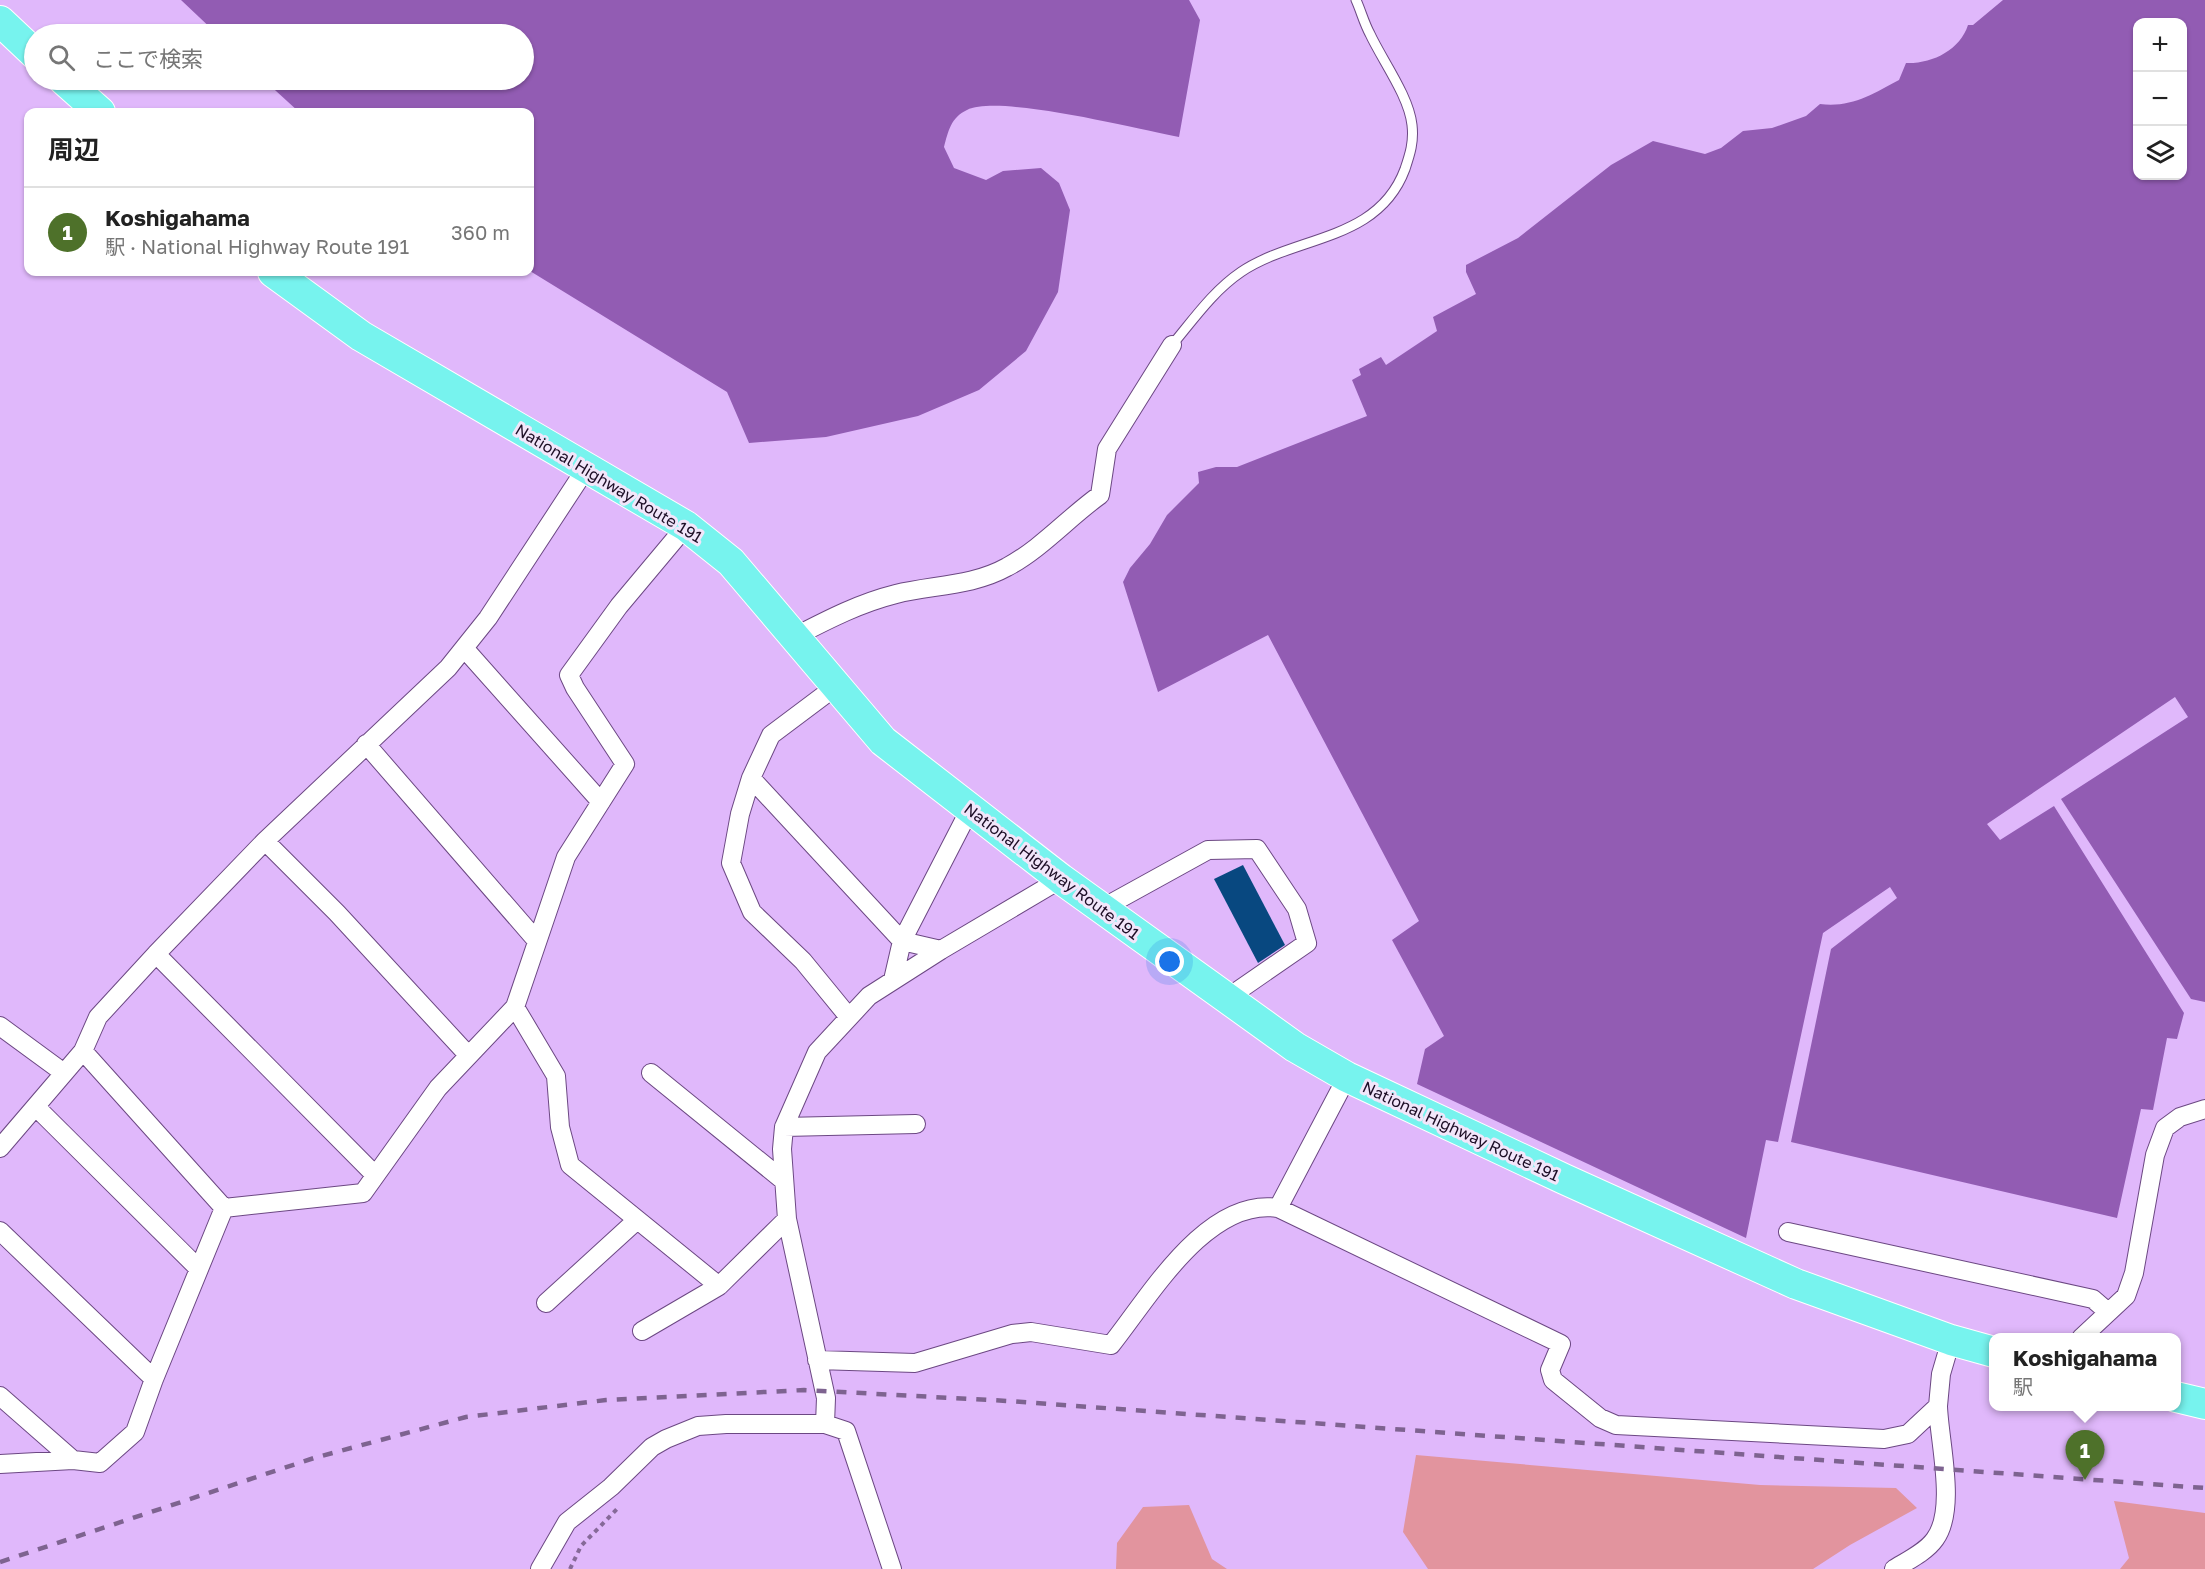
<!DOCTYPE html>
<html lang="ja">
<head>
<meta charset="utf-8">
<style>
  :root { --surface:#fff; --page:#f6f6f6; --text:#222; --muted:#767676; --line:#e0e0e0; --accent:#4e712a }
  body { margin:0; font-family:"Golos Text","Noto Sans JP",sans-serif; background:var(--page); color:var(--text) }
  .controls { position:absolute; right:18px; top:18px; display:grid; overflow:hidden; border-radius:12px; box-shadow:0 2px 4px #0004 }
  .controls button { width:54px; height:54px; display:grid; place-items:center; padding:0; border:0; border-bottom:2px solid var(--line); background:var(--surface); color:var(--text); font:30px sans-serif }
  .you { position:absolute; left:1170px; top:962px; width:21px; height:21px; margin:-15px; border:4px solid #fff; border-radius:50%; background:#1a73e8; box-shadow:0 0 0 9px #1a73e833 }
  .badge { display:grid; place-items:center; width:39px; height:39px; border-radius:50%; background:var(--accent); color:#fff; font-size:20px; font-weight:700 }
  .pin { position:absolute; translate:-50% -50px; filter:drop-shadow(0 2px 3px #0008) }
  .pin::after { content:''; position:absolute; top:32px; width:21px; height:18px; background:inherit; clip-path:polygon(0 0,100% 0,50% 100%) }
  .popup { position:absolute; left:1989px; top:1333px; width:192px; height:78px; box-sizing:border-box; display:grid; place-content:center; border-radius:12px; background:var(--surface); filter:drop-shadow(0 2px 4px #0005); font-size:20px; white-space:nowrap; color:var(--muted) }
  .popup b { font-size:22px; color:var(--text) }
  .popup::after { content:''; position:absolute; left:50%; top:100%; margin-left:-12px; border:12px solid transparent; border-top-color:var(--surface) }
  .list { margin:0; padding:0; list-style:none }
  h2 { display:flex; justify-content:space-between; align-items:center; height:78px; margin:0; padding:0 24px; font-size:26px }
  h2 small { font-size:20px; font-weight:400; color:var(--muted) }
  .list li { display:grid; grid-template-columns:39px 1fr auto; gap:18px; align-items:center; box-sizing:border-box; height:90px; padding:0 24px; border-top:2px solid var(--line) }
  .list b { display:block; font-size:22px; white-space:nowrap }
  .list p { margin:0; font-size:20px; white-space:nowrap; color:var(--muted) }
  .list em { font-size:20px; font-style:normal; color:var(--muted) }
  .icon { flex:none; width:33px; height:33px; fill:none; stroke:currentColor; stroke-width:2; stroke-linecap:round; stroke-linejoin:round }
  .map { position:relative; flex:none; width:2205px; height:1569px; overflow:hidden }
  .search { position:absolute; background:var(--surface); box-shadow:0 2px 4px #0004; left:24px; top:24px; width:510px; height:66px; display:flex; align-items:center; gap:15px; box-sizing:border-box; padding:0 21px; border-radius:33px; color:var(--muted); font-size:22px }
  .panel { position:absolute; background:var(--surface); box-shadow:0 2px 4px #0004; left:24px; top:108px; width:510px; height:168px; border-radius:12px }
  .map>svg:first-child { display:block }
</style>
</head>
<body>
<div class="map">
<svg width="2205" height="1569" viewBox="0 0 2205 1569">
  <rect width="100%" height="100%" fill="#e0b8fb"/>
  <path fill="#e2949e" d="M1416,1455L1760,1485L1896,1488L1917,1508L1850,1545L1813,1569H1428L1403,1532Z
    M2114,1501L2205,1513V1569H2120L2129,1558Z
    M1189,1505L1212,1559L1227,1569H1116L1117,1543L1143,1507Z"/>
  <path fill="#925cb3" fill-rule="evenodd" d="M181,0H1189L1200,20L1179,137C1137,129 1000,94 967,110C951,117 948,132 944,147L954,168L986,180L1003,171L1041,168L1059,183L1070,210L1058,292L1026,351L979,390L918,416L826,437L749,443L727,392L530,271V112H299L264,80H524V34H217Z
    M2003,0H2205V1002L2191,999L2061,799L2188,717L2175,697L1987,824L2000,840L2054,806L2184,1013L2177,1039L2167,1038L2153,1110L2141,1109L2117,1218L1791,1142L1831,949L1897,898L1890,887L1823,933L1778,1142L1766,1140L1746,1238L1417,1084L1425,1049L1444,1036L1392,940L1419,921L1268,635L1158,692L1123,582L1130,568L1150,544L1167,515L1199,483L1198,472L1216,467H1237L1367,416L1352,380L1361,375L1359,369L1381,357L1386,365L1437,331L1433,317L1476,294L1466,272V265L1518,238L1611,165L1653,141L1705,154L1721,148L1743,131L1772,128L1806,116L1820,104C1851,108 1873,94 1899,80L1906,63C1932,64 1960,50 1968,25H1973ZM2138,22H2182V176H2138Z"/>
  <path fill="#084880" d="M1243,865L1285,945L1258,963L1214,879Z"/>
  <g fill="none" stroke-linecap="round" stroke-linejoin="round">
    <defs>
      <path id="service" d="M1172,345C1193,320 1213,291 1241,272C1296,235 1378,242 1405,169C1410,154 1414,142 1412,125C1409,96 1382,60 1370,34C1364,23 1361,11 1356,0"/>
      <path id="minor" d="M796,636C829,619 860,603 896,594C933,585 973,586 1007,567C1041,549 1069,517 1100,495L1107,449L1172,345
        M464,648L601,802
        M835,687L771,735L751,778L740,814L731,863L752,912L803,961L848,1016
        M366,744L537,941
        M751,778L902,941L893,980
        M265,841L337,913L468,1055
        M1101,909L1208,850L1257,849L1297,909L1307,943L1226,999
        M941,950L902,941L970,809
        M156,954L375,1175
        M515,1007L556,1076L560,1127L570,1165L719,1286L787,1219
        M0,1026L64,1073
        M83,1051L224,1208
        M651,1073L784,1181
        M36,1107L199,1269
        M784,1127L916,1124
        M0,1148L83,1051L98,1017L156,954L265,841L448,668L488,618L587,467
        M224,1208L363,1193L438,1088L515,1007L566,857L625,764L575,688L569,675L619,606L686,526
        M1278,1208L1561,1344L1550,1370L1553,1380L1600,1418L1616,1425L1884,1439L1908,1434L1938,1406L1941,1374L1951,1340
        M0,1231L154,1379
        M1788,1232L2093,1299L2108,1312
        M546,1303L637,1220
        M642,1331L719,1286
        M2081,1338L2126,1296L2134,1273L2155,1155L2165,1128L2180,1117L2205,1109
        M817,1360L915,1363L1012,1334L1031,1332L1111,1345C1150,1296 1207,1197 1278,1208L1347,1077
        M0,1396L73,1460
        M825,1424L826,1398L787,1219L782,1149L784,1127L817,1052L869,996L941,950L1061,879
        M0,1464L73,1460L100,1463L135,1432L154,1379L224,1208
        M540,1569L567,1522L611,1487L652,1447L666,1439L698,1426L726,1424H825L846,1431L892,1569
        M1894,1569C1907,1561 1926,1552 1935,1539C1957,1509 1939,1441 1938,1406"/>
      <path id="trunk" d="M0,21L34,53
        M64,80L100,112
        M273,272L361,336L686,526L731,562L883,741L1061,879L1295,1047L1347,1077L1564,1179L1796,1284L1951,1340L1994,1352
        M2176,1397L2205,1404"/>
    </defs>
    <use href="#service" stroke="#6c4883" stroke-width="11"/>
    <use href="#minor" stroke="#6c4883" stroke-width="20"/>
    <use href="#trunk" stroke="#fff" stroke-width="32"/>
    <path stroke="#866998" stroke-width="4" stroke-dasharray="4.5 4.5" stroke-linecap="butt" d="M570,1569L581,1546L619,1507"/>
    <use href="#service" stroke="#fff" stroke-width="9"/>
    <use href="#minor" stroke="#fff" stroke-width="18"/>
    <use href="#trunk" stroke="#77f3ee" stroke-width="30"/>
    <path stroke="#7e6390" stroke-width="4.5" stroke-dasharray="10 10" stroke-linecap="butt" d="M0,1562L314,1458L466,1417L606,1400L804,1390L1008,1401L2205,1488"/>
  </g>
  <g text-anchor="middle" stroke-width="6" stroke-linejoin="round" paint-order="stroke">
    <g font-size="16" fill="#1d0e26" stroke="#f2e6fa">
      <text transform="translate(609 483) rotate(31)" y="6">National Highway Route 191</text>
      <text transform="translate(1052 871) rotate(37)" y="6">National Highway Route 191</text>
      <text transform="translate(1461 1131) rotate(25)" y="6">National Highway Route 191</text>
    </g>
  </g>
</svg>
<div class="controls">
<button>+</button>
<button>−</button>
<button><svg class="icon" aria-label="layers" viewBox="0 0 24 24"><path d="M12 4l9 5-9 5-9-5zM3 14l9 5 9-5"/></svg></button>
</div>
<div class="you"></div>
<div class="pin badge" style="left:2085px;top:1480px">1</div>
<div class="popup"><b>Koshigahama</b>駅</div>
<div class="search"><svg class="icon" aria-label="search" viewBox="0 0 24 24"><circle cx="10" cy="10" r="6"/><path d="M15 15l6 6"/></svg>ここで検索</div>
<section class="panel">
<h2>周辺<small></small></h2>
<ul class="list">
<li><span class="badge">1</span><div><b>Koshigahama</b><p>駅 · National Highway Route 191</p></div><em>360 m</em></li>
</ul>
</section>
</div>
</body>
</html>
